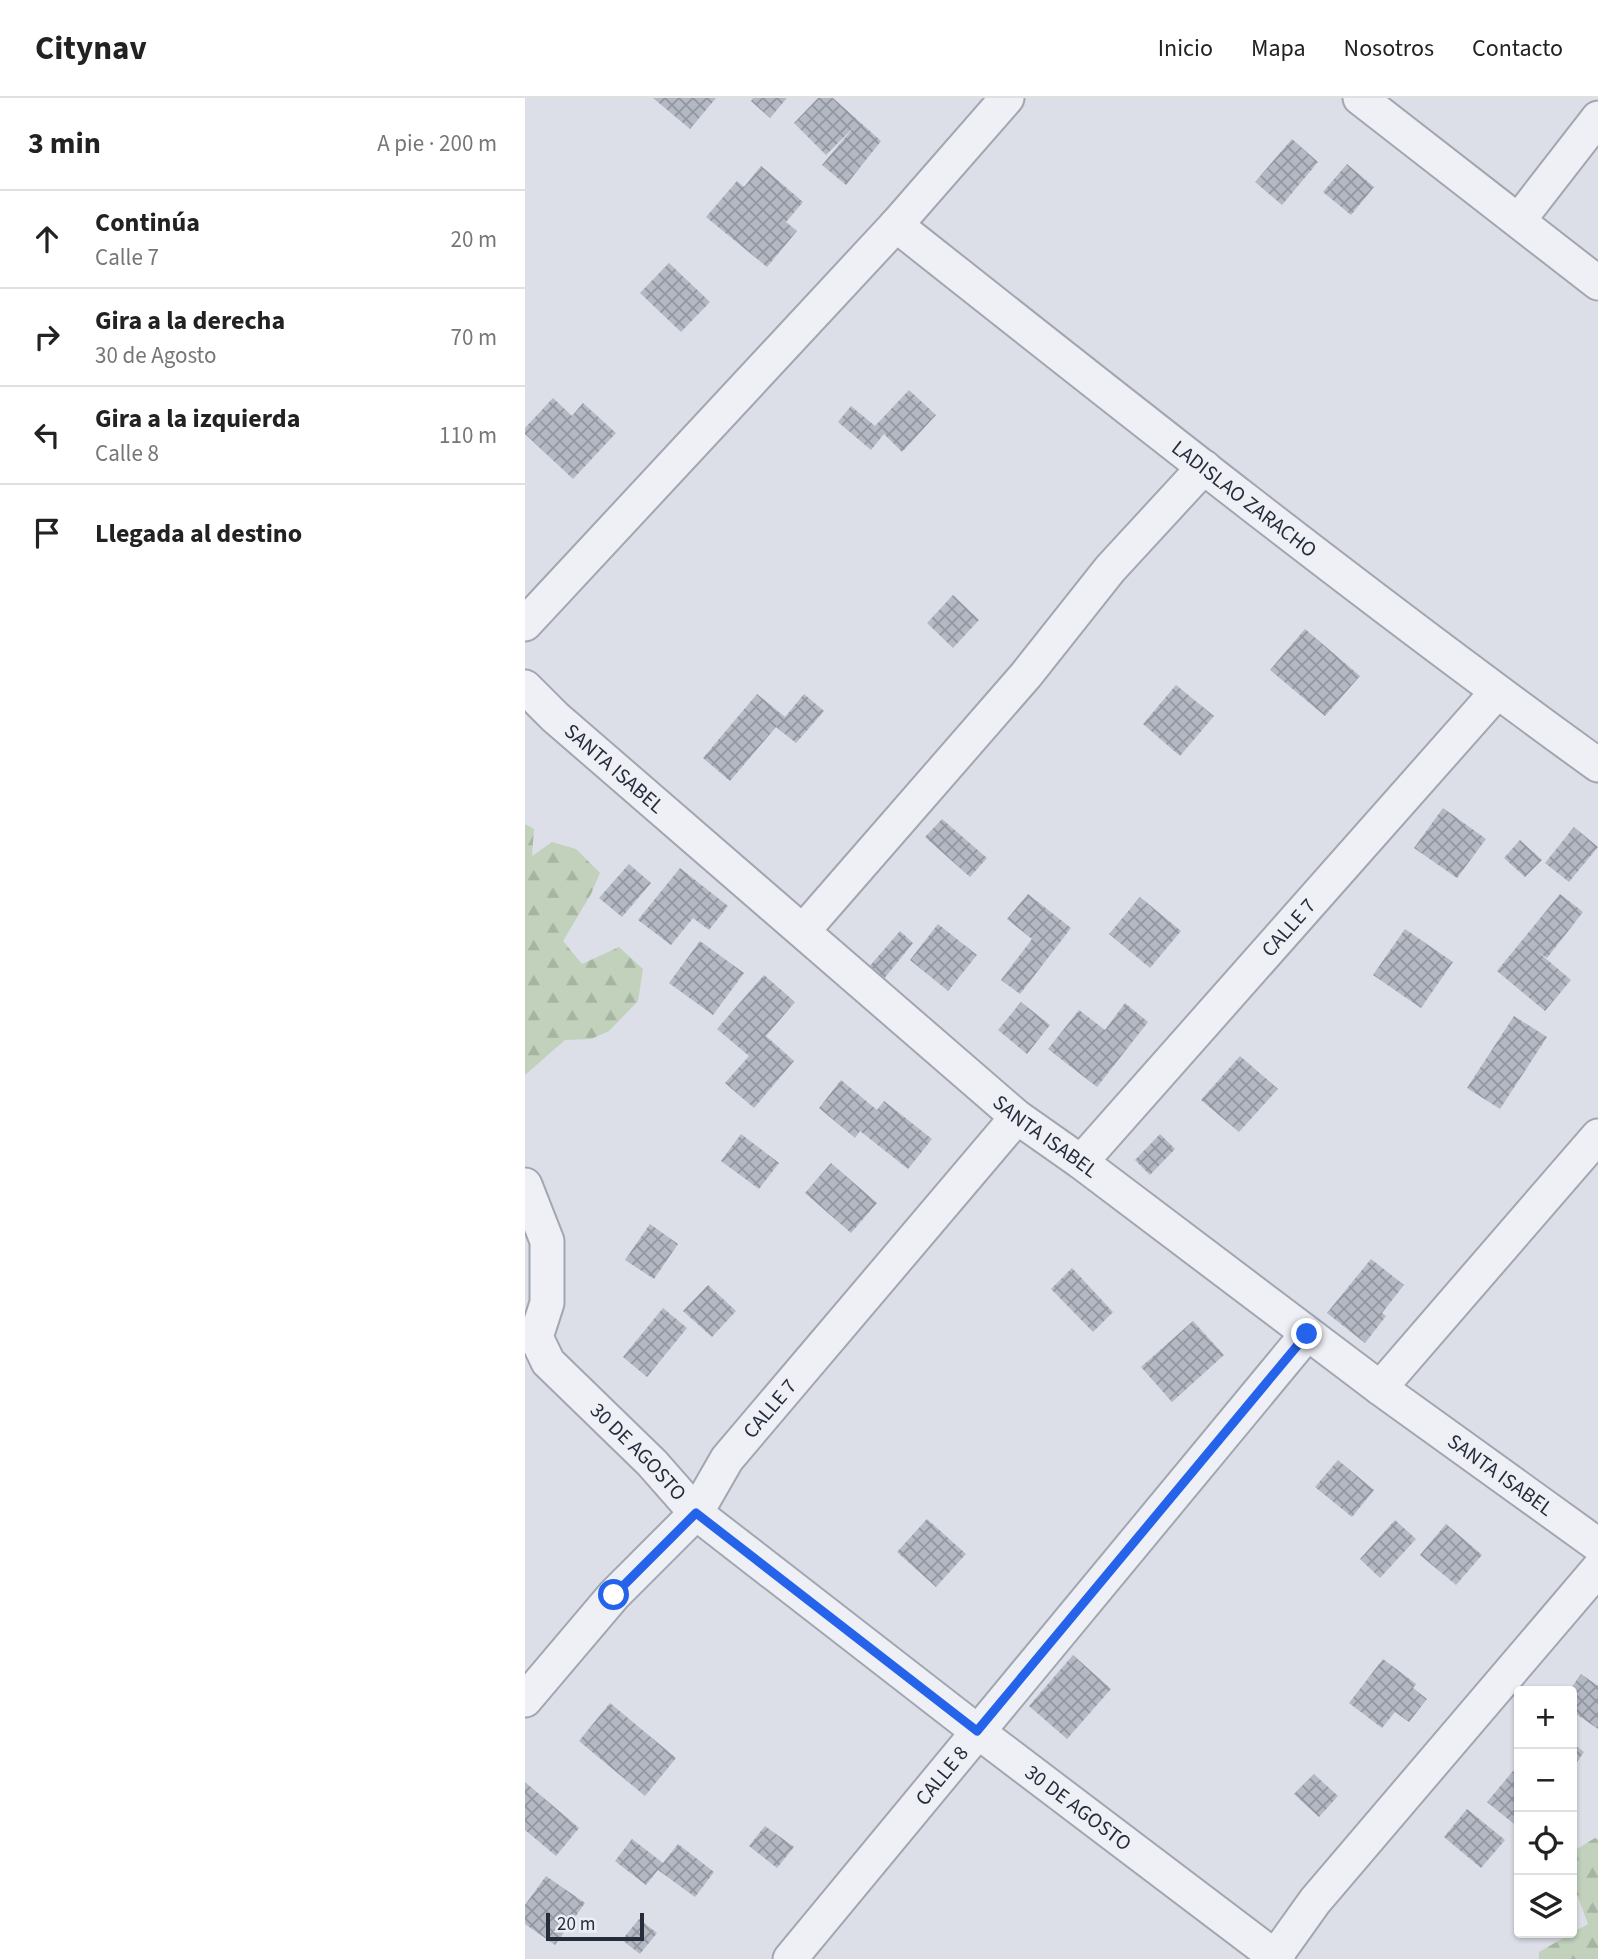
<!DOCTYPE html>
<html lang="es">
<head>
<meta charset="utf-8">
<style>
  :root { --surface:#fff; --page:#f6f6f6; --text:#222; --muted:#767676; --line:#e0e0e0 }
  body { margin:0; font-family:"Source Sans 3",sans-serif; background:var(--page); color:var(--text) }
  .controls { position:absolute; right:21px; bottom:21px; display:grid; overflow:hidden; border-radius:7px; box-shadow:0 2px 5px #0004 }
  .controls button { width:63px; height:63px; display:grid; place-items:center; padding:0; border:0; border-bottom:2px solid var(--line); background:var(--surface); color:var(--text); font:35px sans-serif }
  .scale { position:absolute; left:21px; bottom:18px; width:98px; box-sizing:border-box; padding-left:7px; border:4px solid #252d3d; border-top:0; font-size:19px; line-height:24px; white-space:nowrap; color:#252d3d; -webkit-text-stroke:5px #ebeef4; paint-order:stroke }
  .stop { position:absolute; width:21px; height:21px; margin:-16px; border:5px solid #2563eb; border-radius:50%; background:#fff }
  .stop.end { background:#2563eb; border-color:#fff; box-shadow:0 2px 7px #0008 }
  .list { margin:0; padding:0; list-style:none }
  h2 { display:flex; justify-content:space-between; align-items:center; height:91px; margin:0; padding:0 28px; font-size:30px }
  h2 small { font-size:23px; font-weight:400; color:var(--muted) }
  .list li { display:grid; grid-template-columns:46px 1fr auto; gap:21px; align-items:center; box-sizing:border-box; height:98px; padding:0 28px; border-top:2px solid var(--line) }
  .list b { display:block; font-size:26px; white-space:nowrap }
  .list p { margin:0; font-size:23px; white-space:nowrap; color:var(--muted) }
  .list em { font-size:23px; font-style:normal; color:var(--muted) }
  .icon { flex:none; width:38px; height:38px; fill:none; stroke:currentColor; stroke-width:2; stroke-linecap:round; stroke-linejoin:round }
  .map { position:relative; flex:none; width:1073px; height:1861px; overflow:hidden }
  header { display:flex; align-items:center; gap:42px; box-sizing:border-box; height:98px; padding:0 35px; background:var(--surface); border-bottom:2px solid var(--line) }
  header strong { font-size:33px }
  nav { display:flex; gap:38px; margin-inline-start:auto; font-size:24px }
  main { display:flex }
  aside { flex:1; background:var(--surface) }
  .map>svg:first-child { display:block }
</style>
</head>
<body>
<header>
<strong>Citynav</strong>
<nav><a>Inicio</a><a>Mapa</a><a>Nosotros</a><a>Contacto</a></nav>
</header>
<main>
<aside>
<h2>3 min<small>A pie · 200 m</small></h2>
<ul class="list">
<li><svg class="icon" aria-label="ahead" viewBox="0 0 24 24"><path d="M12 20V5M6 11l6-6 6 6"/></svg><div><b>Continúa</b><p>Calle 7</p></div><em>20 m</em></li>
<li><svg class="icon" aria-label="right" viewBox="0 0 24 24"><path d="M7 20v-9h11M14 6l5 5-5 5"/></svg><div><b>Gira a la derecha</b><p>30 de Agosto</p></div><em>70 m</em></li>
<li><svg class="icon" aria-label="left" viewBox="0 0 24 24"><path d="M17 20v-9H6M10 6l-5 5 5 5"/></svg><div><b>Gira a la izquierda</b><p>Calle 8</p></div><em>110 m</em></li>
<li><svg class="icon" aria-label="arrive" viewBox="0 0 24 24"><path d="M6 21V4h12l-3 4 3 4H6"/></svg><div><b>Llegada al destino</b></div></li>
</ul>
</aside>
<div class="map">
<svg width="1073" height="1861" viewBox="0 0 1073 1861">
  <defs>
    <pattern id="forest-firs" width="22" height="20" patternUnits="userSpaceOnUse" patternTransform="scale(1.75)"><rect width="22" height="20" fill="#c1d1bc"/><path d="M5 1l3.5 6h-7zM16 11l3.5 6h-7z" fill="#a6b4a2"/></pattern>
    <pattern id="building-cross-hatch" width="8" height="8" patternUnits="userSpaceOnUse" patternTransform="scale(1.75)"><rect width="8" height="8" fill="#b3b8c3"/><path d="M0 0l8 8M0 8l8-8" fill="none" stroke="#9196a0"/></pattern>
  </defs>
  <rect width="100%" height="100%" fill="#dcdfe7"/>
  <path fill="url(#forest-firs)" d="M0,726L9,731L7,758L27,744L51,751L75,775L66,796L38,843L57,866L94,849L118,871L113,903L84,933L66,941L40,942L0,977Z
    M1070,1740L1073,1741V1861H1014V1854L1063,1826L1047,1783V1754Z"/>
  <path fill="url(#building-cross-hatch)" d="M128,0H191L165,31Z
    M228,0H262L245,20L226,3Z
    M293,0H308L356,43L321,87L297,67L330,28L301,57L269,25Z
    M767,41L793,64L757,107L730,84Z
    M822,66L849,89L826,117L798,94Z
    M236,68L278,104L261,124L272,133L242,169L181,119L212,83L219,89Z
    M144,165L185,204L156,234L115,195Z
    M384,292L411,317L377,354L359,336L346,352L313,324L326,308L350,328Z
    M28,300L47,318L58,305L91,335L48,381L0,336V330Z
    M428,497L454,522L428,550L402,525Z
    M780,531L835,578L800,618L745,572Z
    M651,587L689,618L655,658L618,626Z
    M232,596L260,619L279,596L299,613L271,645L251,629L205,683L178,660Z
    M918,710L961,741L932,780L889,750Z
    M417,721L462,760L445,779L400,739Z
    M1049,729L1073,749L1044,784L1020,765Z
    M995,742L1017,762L1000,779L979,760Z
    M104,766L126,785L97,819L74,800Z
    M155,770L203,808L184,832L168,820L146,847L113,822Z
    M503,796L546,830L495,896L476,882L507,841L482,821Z
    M1035,796L1058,814L1022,860L1013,854L1046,882L1020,913L972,873Z
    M615,799L656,833L625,870L584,836Z
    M413,826L452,857L423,893L385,862Z
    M880,831L928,864L896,910L848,877Z
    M375,833L388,845L358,882L343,870Z
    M175,843L219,875L188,917L144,885Z
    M239,877L270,904L241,938L269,963L229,1010L200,985L224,958L192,931Z
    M496,904L525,927L502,956L473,932Z
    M600,905L623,924L572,989L523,951L554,912L580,932Z
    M989,918L1022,939L975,1011L942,990Z
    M715,958L753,991L714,1034L676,1002Z
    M316,982L352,1012L359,1003L407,1041L383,1071L335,1033L330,1040L294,1010Z
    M216,1036L254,1065L234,1091L196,1063Z
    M635,1036L650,1051L625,1077L610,1062Z
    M306,1065L352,1105L326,1135L280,1095Z
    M125,1126L153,1146L129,1181L100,1162Z
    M846,1161L879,1187L857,1215L861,1218L840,1245L802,1215Z
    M547,1170L588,1214L568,1234L526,1191Z
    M183,1187L211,1213L187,1239L158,1213Z
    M138,1210L162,1230L122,1279L98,1259Z
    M668,1223L699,1257L647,1304L616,1269Z
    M813,1362L849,1392L827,1419L790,1389Z
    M402,1421L441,1456L411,1489L372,1454Z
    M870,1422L891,1441L855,1480L835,1461Z
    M921,1426L957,1457L931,1487L895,1457Z
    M548,1557L586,1591L542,1641L504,1608Z
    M858,1561L891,1586L888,1590L902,1601L884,1624L870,1614L857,1630L824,1605Z
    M1056,1576L1073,1588V1631L1047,1613V1593H1044Z
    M85,1605L151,1660L120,1698L54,1643Z
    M1047,1645L1059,1654L1047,1671Z
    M988,1673L994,1678V1730L962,1704Z
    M789,1676L813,1698L794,1719L769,1696Z
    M0,1684L54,1730L31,1758L0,1732Z
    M942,1711L980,1742L956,1770L919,1739Z
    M240,1728L269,1749L252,1770L224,1748Z
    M107,1741L138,1765L153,1746L189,1774L170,1799L133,1772L121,1787L90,1763Z
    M21,1778L60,1805L30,1847L0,1826V1807Z
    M114,1821L132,1835L115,1856L97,1842Z"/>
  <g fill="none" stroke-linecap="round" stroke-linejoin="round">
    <defs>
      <g id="minor">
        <path d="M835,0L1073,185"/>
        <path d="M994,122L1073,20"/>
        <path id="s1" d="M371,127C602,310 834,494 1073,667"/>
        <path d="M0,526L371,127L482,0"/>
        <path id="s2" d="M0,589L30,619L492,1019L556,1064L855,1290L1073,1447"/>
        <path d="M278,833L501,577L585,471L679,369"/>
        <path id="s3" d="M556,1064L972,594"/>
        <path id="s4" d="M0,1087L22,1143V1205L11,1239L23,1264L127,1365L171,1415L452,1633L753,1861"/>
        <path d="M855,1290L1073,1038"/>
        <path id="s5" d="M0,1602L89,1497L171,1415L202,1361L492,1019"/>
        <path d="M750,1859L790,1803L1073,1471"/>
        <path id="s6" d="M265,1861L782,1236"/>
      </g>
    </defs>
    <use href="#minor" stroke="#a1a6b1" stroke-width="37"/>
    <use href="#minor" stroke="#eef0f5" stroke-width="33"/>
  </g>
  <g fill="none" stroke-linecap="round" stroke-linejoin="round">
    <path stroke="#2563eb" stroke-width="9" d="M89,1497L171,1415L452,1633L782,1236"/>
  </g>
  <g text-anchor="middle" stroke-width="7" stroke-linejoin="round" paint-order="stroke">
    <g font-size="21" fill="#252d3d" stroke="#ebeef4">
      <text dy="7" stroke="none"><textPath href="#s1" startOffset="443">LADISLAO ZARACHO</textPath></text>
      <text dy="7" stroke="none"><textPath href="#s2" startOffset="121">SANTA ISABEL</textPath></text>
      <text dy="7" stroke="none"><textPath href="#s3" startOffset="313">CALLE 7</textPath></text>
      <text dy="7" stroke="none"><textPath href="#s2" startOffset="688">SANTA ISABEL</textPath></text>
      <text dy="7" stroke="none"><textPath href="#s5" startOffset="382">CALLE 7</textPath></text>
      <text dy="7" stroke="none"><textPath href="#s4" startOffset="313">30 DE AGOSTO</textPath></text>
      <text dy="7" stroke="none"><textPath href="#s2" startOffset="1255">SANTA ISABEL</textPath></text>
      <text dy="7" stroke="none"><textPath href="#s6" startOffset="238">CALLE 8</textPath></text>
      <text dy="7" stroke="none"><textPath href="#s4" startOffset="880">30 DE AGOSTO</textPath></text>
    </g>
  </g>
</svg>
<div class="controls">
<button>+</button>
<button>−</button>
<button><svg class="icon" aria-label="locate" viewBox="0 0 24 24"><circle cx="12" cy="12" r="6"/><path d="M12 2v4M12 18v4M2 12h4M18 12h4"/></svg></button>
<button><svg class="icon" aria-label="layers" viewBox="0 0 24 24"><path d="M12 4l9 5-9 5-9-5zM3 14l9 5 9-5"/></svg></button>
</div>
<div class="scale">20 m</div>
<div class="stop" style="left:89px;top:1497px"></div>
<div class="stop end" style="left:782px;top:1236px"></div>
</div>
</main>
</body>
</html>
